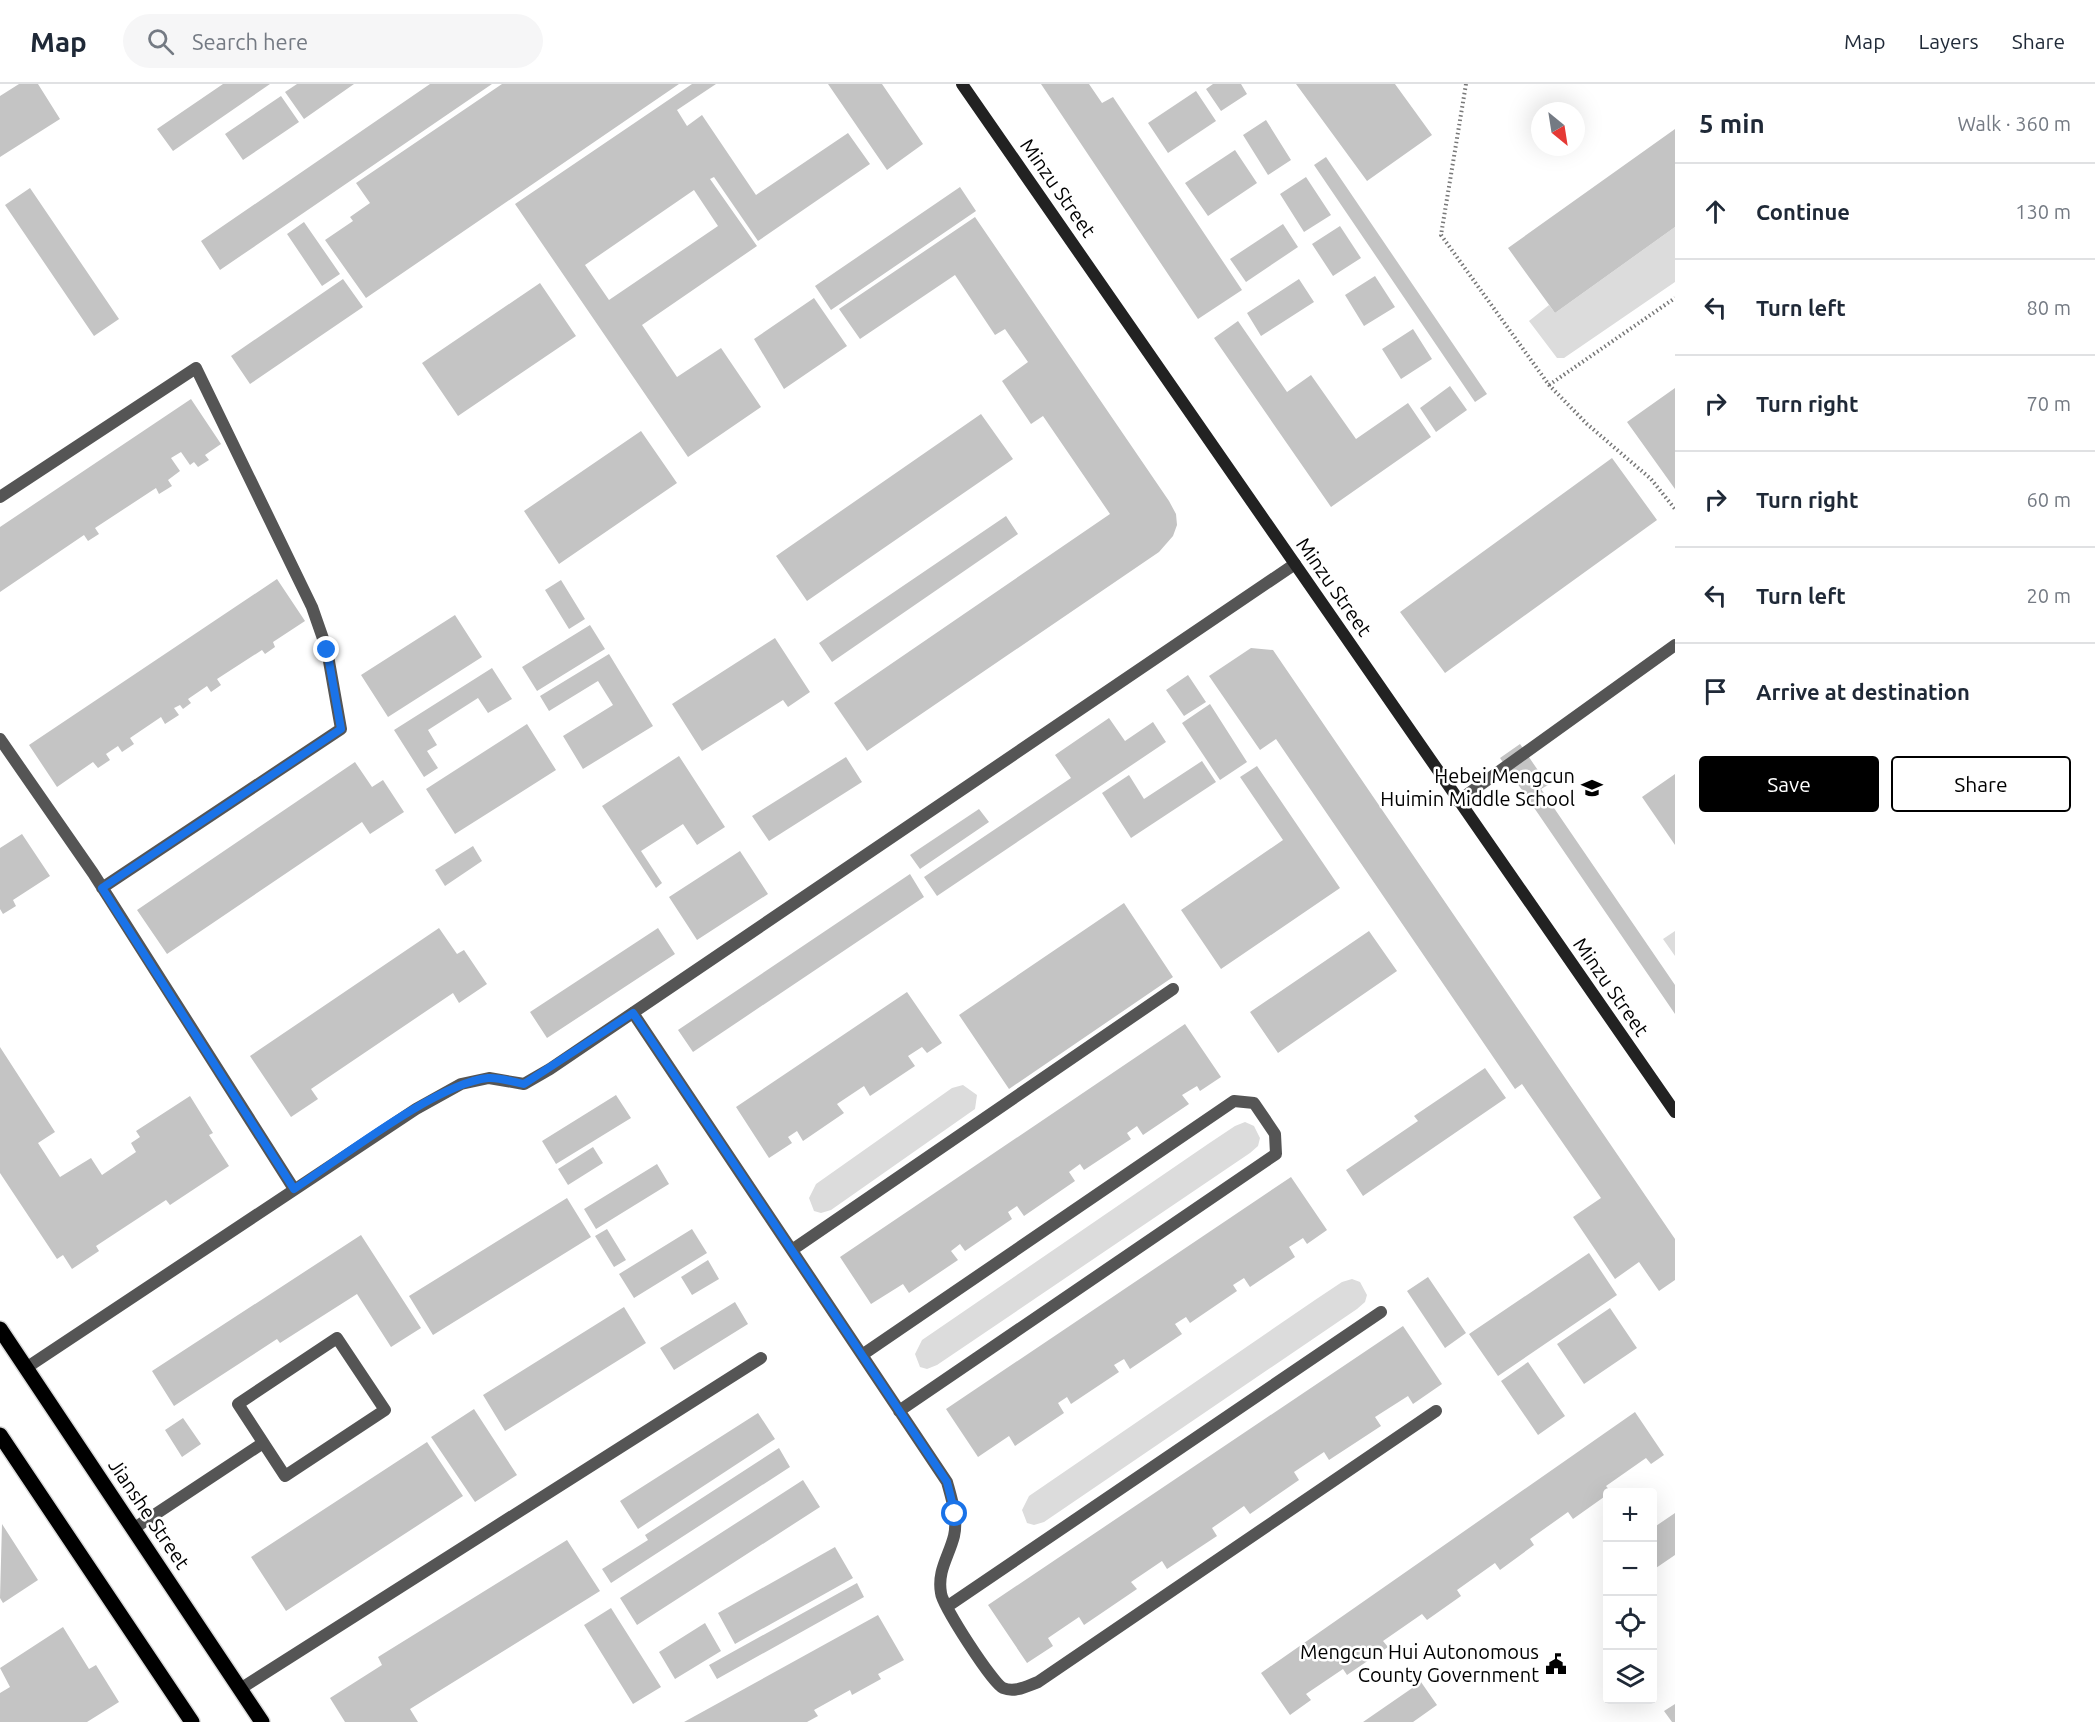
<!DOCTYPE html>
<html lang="en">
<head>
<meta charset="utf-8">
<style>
  :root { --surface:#fff; --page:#f6f6f7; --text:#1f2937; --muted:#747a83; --line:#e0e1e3; --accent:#000 }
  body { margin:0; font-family:Ubuntu,sans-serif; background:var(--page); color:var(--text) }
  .controls { position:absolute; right:18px; bottom:18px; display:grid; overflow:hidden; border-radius:6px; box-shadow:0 6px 24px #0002 }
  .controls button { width:54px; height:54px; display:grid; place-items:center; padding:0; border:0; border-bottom:2px solid var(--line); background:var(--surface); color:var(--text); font:30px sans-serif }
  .compass { position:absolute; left:1531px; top:18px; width:54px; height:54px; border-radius:50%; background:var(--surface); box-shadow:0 6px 24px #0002; rotate:150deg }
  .stop { position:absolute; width:18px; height:18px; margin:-14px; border:4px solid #1a73e8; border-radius:50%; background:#fff }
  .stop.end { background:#1a73e8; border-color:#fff; box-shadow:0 2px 6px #0008 }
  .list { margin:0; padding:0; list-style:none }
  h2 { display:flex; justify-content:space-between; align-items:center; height:78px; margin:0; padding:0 24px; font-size:26px }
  h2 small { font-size:20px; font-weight:400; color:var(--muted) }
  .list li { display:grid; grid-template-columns:39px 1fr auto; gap:18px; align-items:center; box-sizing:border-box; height:96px; padding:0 24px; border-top:2px solid var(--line) }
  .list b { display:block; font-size:22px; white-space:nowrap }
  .list em { font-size:20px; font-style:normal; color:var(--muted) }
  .actions { display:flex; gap:12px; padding:18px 24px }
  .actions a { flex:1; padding:14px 0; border:2px solid var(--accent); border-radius:6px; text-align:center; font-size:21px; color:var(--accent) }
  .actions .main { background:var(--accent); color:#fff }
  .icon { flex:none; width:33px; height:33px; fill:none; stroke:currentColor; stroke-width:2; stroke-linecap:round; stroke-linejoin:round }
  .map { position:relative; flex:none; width:1675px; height:1638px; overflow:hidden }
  header { display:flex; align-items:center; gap:36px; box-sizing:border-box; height:84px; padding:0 30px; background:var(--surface); border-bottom:2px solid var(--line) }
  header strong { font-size:28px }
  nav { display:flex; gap:33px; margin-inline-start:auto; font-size:21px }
  .search { width:420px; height:54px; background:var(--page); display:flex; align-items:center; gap:15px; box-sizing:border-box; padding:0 21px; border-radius:33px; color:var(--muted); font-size:22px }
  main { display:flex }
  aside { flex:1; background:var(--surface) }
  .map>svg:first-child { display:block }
</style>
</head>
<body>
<header>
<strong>Map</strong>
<div class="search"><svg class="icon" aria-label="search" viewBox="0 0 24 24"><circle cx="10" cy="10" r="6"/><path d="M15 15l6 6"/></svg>Search here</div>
<nav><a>Map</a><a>Layers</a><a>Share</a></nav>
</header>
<main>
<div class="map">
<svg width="1675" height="1638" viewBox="0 0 1675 1638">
  <rect width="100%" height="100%" fill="#fff"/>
  <path fill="#dcdcdc" d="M1675,143V198L1564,274H1557L1529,237L1549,221L1555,229Z
    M1675,847V872L1663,855Z
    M963,1001L977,1011L975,1025L831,1126L821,1129L814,1127L809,1114L816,1100L952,1004Z
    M1245,1038L1254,1042L1260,1054L1258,1062L1250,1069L937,1281L927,1285L920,1283L915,1270L922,1256L1208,1060L1235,1042Z
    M1352,1195L1360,1198L1367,1211L1365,1218L1357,1225L1044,1438L1034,1441L1027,1439L1022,1426L1029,1412L1315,1216L1342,1198Z"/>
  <path fill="#c4c4c4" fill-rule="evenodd" d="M19,0H38L60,35L0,73V12Z
    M223,0H270L173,67L157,45Z
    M297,0H354L304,35L285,8Z
    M430,0H492L220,186L201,157Z
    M502,0H679L366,214L325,156L353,137L350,133L370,119L356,99Z
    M692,0H716L677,26L687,42L702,31L756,111L848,49L870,80L758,157L714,93L710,95L757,162L642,241L677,293L721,264L761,323L688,373L515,120ZM694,106L718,142L609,216L585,181Z
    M828,0H882L923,60L887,86Z
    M1041,0H1089L1102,19L1113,13L1242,206L1198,235Z
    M1213,0H1241L1247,10L1221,27L1206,5Z
    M1296,0H1395L1432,51L1367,97Z
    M1196,7L1216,37L1168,69L1148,39Z
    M281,12L299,38L243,76L225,50Z
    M1266,36L1291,76L1268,91L1243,51Z
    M1675,45V143L1555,229L1508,164Z
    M1235,66L1257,99L1208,132L1185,99Z
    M1326,73L1487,310L1475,318L1314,81Z
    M1306,93L1331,131L1304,148L1280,110Z
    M960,103L976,127L831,226L815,202Z
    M30,104L119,235L94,252L5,121Z
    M975,133L1169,417L1176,430L1177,441L1173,452L1159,468L867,667L834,619L1110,430L1043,332L1031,340L1002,297L1028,278L1005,245L995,251L955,191L860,255L839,225Z
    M304,138L340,190L322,202L287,150Z
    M1283,140L1298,163L1246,198L1230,175Z
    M1340,142L1361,174L1333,192L1312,160Z
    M1375,192L1395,223L1364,242L1345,211Z
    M343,195L363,223L250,300L231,272Z
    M1299,195L1314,218L1261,252L1247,229Z
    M540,199L576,252L458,332L422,279Z
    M814,214L847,262L784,305L754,255Z
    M1238,237L1287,308L1311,291L1356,355L1408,319L1431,353L1331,423L1214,254Z
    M1413,245L1432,275L1401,295L1382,265Z
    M1450,302L1467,326L1436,348L1420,324Z
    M1675,304V405L1627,338Z
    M191,315L221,360L205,371L209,376L198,383L194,378L190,381L181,368L171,374L180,387L168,396L172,402L159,410L156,404L95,444L99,450L88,457L84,451L0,508V443Z
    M981,330L1013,375L807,517L776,472Z
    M641,347L677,399L559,480L524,427Z
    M1612,374L1657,436L1445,589L1400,528Z
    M1006,432L1018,450L832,578L819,559Z
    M277,495L305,537L273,558L275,563L265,570L262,566L217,595L221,601L211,608L207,602L188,615L191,619L183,625L180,621L174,624L179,631L165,640L161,633L130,654L134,660L122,668L118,662L106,670L110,676L98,684L93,678L57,703L29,661Z
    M561,496L585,535L569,545L545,506Z
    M455,531L482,573L388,633L361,591Z
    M590,541L605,565L537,607L522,583Z
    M775,554L810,608L788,623L783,616L702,667L672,620Z
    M1251,564L1273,566L1675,1155V1196L1659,1207L1639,1178L1615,1195L1573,1133L1601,1114L1522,1000L1515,1005L1276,655L1260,666L1209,592Z
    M609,570L653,642L583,685L563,652L613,621L598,597L549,627L540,612Z
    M492,584L512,615L488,629L478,614L428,646L437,661L427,667L438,684L424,693L394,646Z
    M1188,591L1206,618L1184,632L1166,606Z
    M1210,620L1247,678L1220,696L1182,639Z
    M1109,634L1125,657L1153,638L1166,658L937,812L924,793L1071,694L1055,671Z
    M527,640L556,686L455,750L426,705Z
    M1520,660L1548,701L1541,705L1675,901V930L1500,674Z
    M679,672L725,743L697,761L683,740L641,767L662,799L656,804L602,722Z
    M846,673L862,698L769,757L752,732Z
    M1202,677L1216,698L1131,754L1102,709L1129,691L1144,715Z
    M355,678L372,703L383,696L404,728L370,750L362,738L167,870L137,826Z
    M1257,682L1340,804L1221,885L1181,826L1283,756L1240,693Z
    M1675,690V761L1642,713Z
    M979,725L989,738L920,785L910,771Z
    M22,750L50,792L13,816L16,822L3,830L0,825V764Z
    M473,762L482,777L445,802L435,786Z
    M740,767L768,810L697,856L669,813Z
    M910,790L924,813L693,968L678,946Z
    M1124,819L1173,893L1009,1005L959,931Z
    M439,844L457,870L464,866L487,900L459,919L453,909L311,1005L318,1015L291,1033L250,972Z
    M658,844L675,870L547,954L530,928Z
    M1369,847L1397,887L1278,969L1250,928Z
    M907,908L942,959L927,969L922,963L908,972L915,982L870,1012L864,1002L837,1020L844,1029L803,1057L797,1047L788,1053L792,1059L769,1074L736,1023Z
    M1185,940L1221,993L1200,1007L1197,1002L1182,1011L1189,1020L1143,1051L1137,1042L1127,1049L1131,1055L1084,1086L1080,1080L1069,1088L1075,1097L1024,1132L1017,1122L1008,1128L1012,1135L965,1167L960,1160L951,1167L958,1176L909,1209L903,1200L871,1220L840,1173Z
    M0,963L55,1048L38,1059L60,1093L91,1074L102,1091L136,1068L131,1059L140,1053L136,1047L190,1012L213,1049L209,1051L229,1082L170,1121L166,1116L96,1162L99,1167L72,1185L63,1171L57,1175L0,1089Z
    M1485,984L1506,1014L1363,1112L1346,1086L1418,1037L1414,1032Z
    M616,1011L631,1034L556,1080L542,1057Z
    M593,1063L603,1079L568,1101L558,1085Z
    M657,1080L669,1100L596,1145L584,1125Z
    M1291,1093L1327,1146L1307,1160L1303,1154L1289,1163L1295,1173L1250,1203L1244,1194L1233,1201L1237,1207L1190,1239L1186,1233L1175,1240L1182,1250L1130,1285L1124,1275L1114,1281L1119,1288L1071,1320L1067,1313L1058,1319L1064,1329L1015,1362L1009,1352L978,1373L946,1325Z
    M567,1114L591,1153L433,1251L409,1212Z
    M607,1145L626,1176L614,1183L595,1152Z
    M692,1145L707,1169L634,1214L619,1190Z
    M361,1151L421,1244L391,1263L357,1210L280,1259L277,1255L174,1322L152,1287Z
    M1589,1169L1617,1211L1498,1292L1469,1250Z
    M708,1176L719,1195L692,1211L681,1193Z
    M1428,1193L1466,1249L1445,1264L1407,1207Z
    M735,1218L748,1240L674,1286L660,1264Z
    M624,1223L646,1259L505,1347L483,1311Z
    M1610,1224L1637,1264L1584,1300L1557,1260Z
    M1403,1242L1442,1300L1413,1320L1408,1312L1375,1333L1381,1342L1329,1376L1324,1368L1294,1388L1299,1396L1250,1430L1244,1422L1212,1444L1217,1452L1167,1485L1162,1477L1131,1498L1137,1505L1084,1541L1079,1533L1048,1554L1053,1562L1027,1579L988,1521Z
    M1528,1278L1565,1332L1538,1351L1501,1297Z
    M474,1325L517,1391L475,1418L431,1353Z
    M1635,1328L1664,1371L1651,1380L1646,1374L1606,1402L1611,1408L1573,1435L1568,1428L1530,1455L1534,1461L1500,1486L1495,1479L1457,1506L1461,1512L1427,1536L1422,1530L1383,1557L1388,1563L1347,1591L1343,1585L1306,1610L1311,1616L1290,1631L1261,1589Z
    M758,1329L775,1355L638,1445L620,1417Z
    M183,1334L201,1360L182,1373L165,1346Z
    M427,1358L463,1412L286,1527L251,1473Z
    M779,1364L790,1383L611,1499L602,1485L648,1456L645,1451Z
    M803,1396L820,1423L637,1541L620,1514Z
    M1675,1429V1471L1653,1486V1444Z
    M2,1440L38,1496L3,1519L0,1514Z
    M567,1456L600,1507L410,1625L418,1638H345L330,1614L382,1581L378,1573Z
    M835,1463L853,1494L735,1560L718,1529Z
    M857,1499L864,1513L717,1595L709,1581Z
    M611,1524L661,1603L633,1620L584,1541Z
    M878,1531L904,1576L878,1590L881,1595L852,1611L850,1606L814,1626L818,1632L807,1638H684Z
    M705,1539L721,1567L675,1595L659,1568Z
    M63,1543L89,1585L96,1581L119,1618L87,1638H0V1609L10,1603L0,1584Z
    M1421,1598L1437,1621L1413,1638H1363Z
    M1675,1620V1638H1672L1664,1627Z"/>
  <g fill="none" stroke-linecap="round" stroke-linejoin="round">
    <defs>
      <path id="primary" d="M0,1245L262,1638
        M0,1351L192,1638"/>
    </defs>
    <use href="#primary" stroke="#dbdbdb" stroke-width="18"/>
    <path stroke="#777" stroke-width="4" stroke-dasharray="1.5 3" stroke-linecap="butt" d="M1466,0L1441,151L1549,301L1587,340L1651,395L1675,425
      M1549,301L1675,214"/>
    <path stroke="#555" stroke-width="12" d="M0,413L196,284L312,523L327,566L341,645L102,804
      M0,655L93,789L294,1105
      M1458,717L1675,561
      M633,929L947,1398C952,1416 958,1434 954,1452C949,1472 937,1487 941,1509C942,1521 993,1600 1003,1604C1015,1609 1027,1602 1038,1598L1436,1327
      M792,1166L1173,905
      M337,1254L385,1326L285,1392L238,1320Z
      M862,1271L1234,1017L1254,1019L1275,1050L1276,1070L899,1327
      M133,1445L263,1359
      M948,1522L1381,1228
      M240,1605L761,1274"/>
    <path stroke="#555" stroke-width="12" d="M26,1284L416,1025L461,1000L489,994L524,1000L550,985L1295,480"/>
    <path stroke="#222" stroke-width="12" d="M962,0L1675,1028"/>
    <use href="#primary" stroke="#000" stroke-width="15"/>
  </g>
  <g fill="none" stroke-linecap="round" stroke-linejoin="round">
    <path stroke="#1a73e8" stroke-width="8" d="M327,566L341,645L102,804L294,1105C340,1075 437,999 488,994C499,993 513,998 524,1000L633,929L947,1398L955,1430"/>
  </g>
  <defs>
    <symbol id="school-bare" viewBox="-9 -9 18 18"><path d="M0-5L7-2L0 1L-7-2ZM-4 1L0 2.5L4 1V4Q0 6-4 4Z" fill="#000" stroke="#fff" stroke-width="2.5" paint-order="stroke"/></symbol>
    <symbol id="civic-bare" viewBox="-9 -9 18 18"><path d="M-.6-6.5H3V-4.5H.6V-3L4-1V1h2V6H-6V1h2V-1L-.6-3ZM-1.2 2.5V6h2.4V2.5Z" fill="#000" stroke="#fff" stroke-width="2.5" paint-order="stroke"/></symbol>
  </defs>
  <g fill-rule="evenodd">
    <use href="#school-bare" x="1577" y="689" width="30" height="30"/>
    <use href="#civic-bare" x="1541" y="1565" width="30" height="30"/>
  </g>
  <g text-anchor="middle" stroke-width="5" stroke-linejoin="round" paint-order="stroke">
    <g font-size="20" fill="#000" stroke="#fff">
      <text transform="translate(1058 104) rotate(55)" y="7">Minzu Street</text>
      <text transform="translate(1334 503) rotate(55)" y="7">Minzu Street</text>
      <text transform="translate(1611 903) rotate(55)" y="7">Minzu Street</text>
      <text transform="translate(149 1430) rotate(56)" y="7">Jianshe Street</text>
    </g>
    <g font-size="20" fill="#000" stroke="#fff" text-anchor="end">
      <text x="1575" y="699">Hebei Mengcun<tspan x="1575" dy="23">Huimin Middle School</tspan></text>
      <text x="1539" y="1575">Mengcun Hui Autonomous<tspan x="1539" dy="23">County Government</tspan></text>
    </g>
  </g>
</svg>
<div class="controls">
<button>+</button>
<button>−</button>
<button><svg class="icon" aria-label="locate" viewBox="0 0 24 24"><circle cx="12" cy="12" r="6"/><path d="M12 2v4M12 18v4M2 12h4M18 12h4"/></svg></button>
<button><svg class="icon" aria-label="layers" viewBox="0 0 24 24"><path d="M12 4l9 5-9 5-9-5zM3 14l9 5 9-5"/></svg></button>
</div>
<svg class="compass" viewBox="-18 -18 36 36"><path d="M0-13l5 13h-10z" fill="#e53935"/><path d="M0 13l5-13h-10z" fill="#747a83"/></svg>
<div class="stop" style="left:955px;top:1430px"></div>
<div class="stop end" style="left:327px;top:566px"></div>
</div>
<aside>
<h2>5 min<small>Walk · 360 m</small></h2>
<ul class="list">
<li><svg class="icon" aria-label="ahead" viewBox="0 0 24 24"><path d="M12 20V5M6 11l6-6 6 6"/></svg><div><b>Continue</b></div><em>130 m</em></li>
<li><svg class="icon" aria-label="left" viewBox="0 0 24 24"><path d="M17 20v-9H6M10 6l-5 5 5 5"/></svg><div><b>Turn left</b></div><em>80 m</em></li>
<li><svg class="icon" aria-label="right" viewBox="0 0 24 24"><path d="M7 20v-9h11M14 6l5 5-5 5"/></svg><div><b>Turn right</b></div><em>70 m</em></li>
<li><svg class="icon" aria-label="right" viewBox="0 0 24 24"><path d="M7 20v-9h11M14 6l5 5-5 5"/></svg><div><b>Turn right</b></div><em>60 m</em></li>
<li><svg class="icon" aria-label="left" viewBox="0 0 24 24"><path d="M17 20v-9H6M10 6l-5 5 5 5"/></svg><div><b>Turn left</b></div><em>20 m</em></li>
<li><svg class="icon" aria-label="arrive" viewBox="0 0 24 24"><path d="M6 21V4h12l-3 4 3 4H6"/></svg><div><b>Arrive at destination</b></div></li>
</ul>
<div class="actions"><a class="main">Save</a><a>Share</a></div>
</aside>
</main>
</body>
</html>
